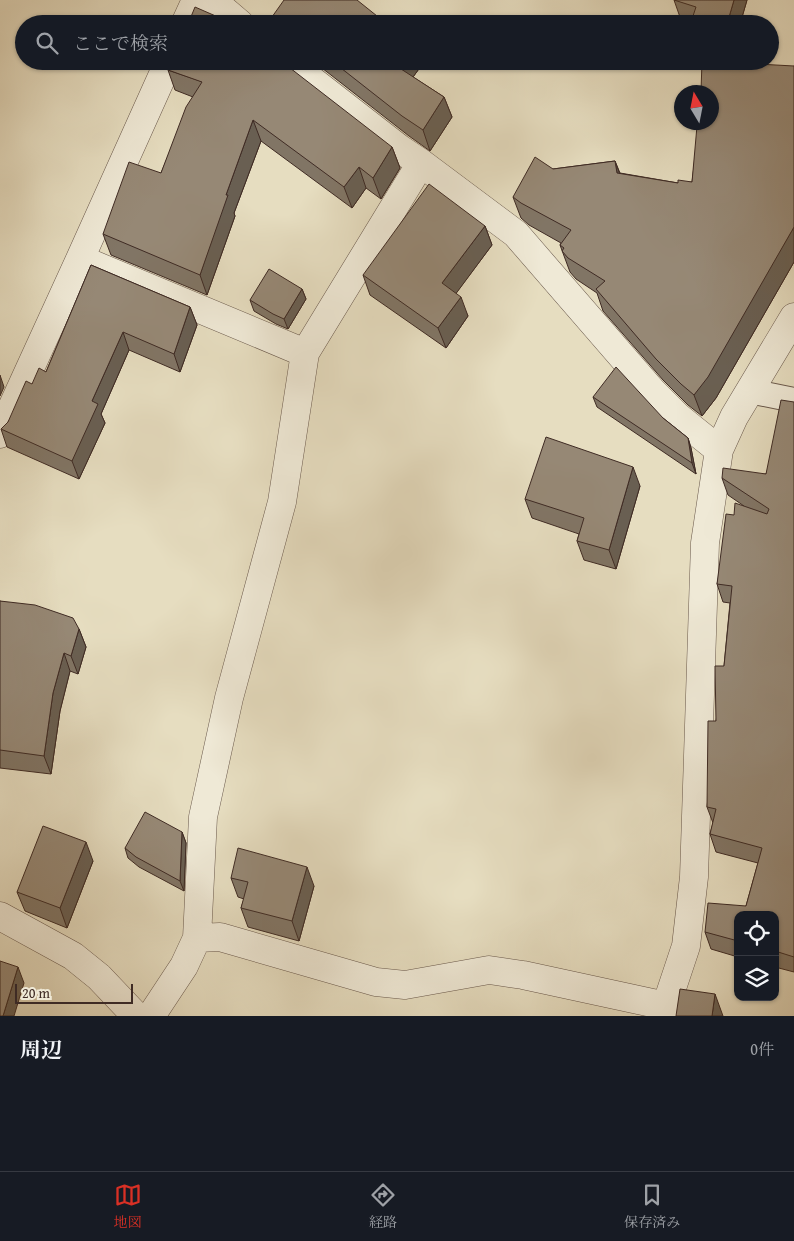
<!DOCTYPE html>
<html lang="ja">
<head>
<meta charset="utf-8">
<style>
  :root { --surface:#171b24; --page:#242831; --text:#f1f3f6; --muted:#9ea1a6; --line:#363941; --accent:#d93025 }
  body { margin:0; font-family:"Gentium Book Plus","Noto Serif JP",serif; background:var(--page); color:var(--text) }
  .controls { position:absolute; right:15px; bottom:15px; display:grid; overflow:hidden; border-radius:10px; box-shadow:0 1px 4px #0004 }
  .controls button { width:45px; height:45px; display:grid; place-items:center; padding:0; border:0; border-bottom:1px solid var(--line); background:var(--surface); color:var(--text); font:25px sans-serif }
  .compass { position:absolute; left:674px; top:85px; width:45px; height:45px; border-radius:50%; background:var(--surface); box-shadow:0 1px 4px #0004; rotate:350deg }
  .scale { position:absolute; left:15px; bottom:12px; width:118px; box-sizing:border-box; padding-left:5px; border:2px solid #3f2b24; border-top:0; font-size:14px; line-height:18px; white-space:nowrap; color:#3f2b24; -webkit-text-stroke:4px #efe9d6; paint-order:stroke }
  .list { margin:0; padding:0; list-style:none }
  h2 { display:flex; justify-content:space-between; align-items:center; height:65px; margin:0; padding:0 20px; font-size:21px }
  h2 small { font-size:16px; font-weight:400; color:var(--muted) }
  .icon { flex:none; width:28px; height:28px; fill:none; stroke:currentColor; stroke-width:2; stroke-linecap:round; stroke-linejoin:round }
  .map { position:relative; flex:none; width:794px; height:1016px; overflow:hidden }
  .search { position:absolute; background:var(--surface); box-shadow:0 1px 4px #0004; left:15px; right:15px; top:15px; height:55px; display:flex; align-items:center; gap:12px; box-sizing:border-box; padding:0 18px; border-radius:28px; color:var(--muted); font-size:19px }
  .sheet { height:155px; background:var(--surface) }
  nav { display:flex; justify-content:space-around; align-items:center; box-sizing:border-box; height:70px; border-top:1px solid var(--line); background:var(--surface); font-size:14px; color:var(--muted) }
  nav a { display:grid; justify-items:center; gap:2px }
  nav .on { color:var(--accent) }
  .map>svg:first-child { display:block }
</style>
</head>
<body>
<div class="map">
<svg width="794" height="1016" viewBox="0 0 794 1016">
  <rect width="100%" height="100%" fill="#e6ddc0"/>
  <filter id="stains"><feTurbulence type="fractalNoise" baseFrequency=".004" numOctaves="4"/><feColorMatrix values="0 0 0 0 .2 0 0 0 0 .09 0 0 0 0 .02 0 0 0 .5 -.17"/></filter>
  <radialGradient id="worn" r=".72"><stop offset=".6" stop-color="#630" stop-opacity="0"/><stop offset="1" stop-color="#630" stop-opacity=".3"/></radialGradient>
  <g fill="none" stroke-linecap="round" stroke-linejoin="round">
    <defs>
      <path id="lane" d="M749,391L794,400"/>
      <path id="street" d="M212,0L240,24
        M185,24L196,0
        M287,61L400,149L421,163L516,234L652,391L678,417L719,450
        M80,259L169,61
        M0,434L80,259L305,353
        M0,916L73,956L99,977L136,1016
        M197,938L203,817L229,698L282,502L305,353L421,163
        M151,1016L184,966L197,938L220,937L376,982L405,985L489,970L523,975L666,1006
        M659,1016L666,1006L686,946L694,877L705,543L719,450L734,417L794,317"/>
    </defs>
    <use href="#lane" stroke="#69584b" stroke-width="26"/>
    <use href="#street" stroke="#69584b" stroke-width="29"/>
    <use href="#lane" stroke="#efe9d6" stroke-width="24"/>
    <use href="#street" stroke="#efe9d6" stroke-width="28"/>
  </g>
  <path fill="#817565" stroke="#3f2b24" d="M674,0H747L740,24H692L681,20Z
    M313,61H419L421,66L413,77L444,97L452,117L430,151L409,136Z
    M794,66V262L716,398L702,416L688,405L663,380L603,311L597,293L576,279L570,272L560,245L561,243L529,225L521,218L513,197L553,169L615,161L620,173L678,183L692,182L699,126Z
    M168,70L392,147L400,168L381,199L366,188L352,208L261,141L234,213L235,216L207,295L111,255L103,234L161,173L193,97L175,90Z
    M485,226L492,245L456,293L468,316L446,348L370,295L363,275Z
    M91,265L190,307L197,325L180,372L129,350L101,414L105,423L79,479L7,447L1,429L8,422L32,384L46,372Z
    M302,289L306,299L288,329L276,324L254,311L250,300Z
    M593,397L663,418L688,438L691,448L696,474L597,407Z
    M794,402V972L775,967V915H738V957L711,949L705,932L746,906L758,863L716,852L710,834L713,823L707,807L716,721L724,666L730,603L723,602L717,584L734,515L744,506L728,495L722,478L766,474Z
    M640,486L616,569L584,560L577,541L579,534L532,518L525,499Z
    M0,601L79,629L86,647L78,674L70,671L60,711L51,774L0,768Z
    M182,832L186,843L184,891L139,867L128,858L125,848Z
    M93,861L67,928L25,911L17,892Z
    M231,878L314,886L299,941L248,927L241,908L244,899L238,897Z"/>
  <path fill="#695f52" stroke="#3f2b24" d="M734,0H747L740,24H727Z
    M402,61H419L421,66L405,88L398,67Z
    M444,97L452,117L430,151L423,130Z
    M253,120L261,141L234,213L235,216L207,295L200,275L226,195Z
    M392,147L400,168L381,199L373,178Z
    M615,161L623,183L617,173Z
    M359,167L366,188L352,208L344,187Z
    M485,226L492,245L449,303L442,283Z
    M794,227V262L716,398L702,416L694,395Z
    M302,289L306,299L288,329L284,319Z
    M461,297L468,316L446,348L438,328Z
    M190,307L197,325L180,372L174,354Z
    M123,332L129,350L101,414L105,423L79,479L72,461L92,401Z
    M0,375L4,387L0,396Z
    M688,438L691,448L696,474L692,463Z
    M633,467L640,486L616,569L609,550Z
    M79,629L86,647L78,674L71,656Z
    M64,653L70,671L60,711L51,774L44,756L53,693Z
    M182,832L186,843L184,891L180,881Z
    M86,842L93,861L67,928L60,908Z
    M307,867L314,886L299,941L292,921Z
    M18,967L24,983L14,1016H3Z
    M715,994L723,1016H712Z"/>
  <path fill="#968875" stroke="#3f2b24" d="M284,0H357L387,24H267Z
    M674,0H734L727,24H698L691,22L696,7Z
    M195,7L234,24H188Z
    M171,61H281L392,147L373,178L359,167L344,187L253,120L226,195H228L200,275L103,234L129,162L161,173L186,107L202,82L168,70Z
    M332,61H402L398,67L444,97L423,130L402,116Z
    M702,61L794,66V227L708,377L694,395L681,384L656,359L596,289L605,281L568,258L562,251L564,248L560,245L571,230L521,203L513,197L535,157L553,169L615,161L617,173L678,183V180L692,182L697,126H699V122H712V92H701Z
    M429,184L485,226L442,283L461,297L438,328L363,275Z
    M91,265L190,307L174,354L123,332L92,401L98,404L72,461L1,429L8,422L26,381L32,384L39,368L46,372Z
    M269,269L302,289L284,319L273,314L250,300Z
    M616,367L663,418L688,438L692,463L593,397Z
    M781,400L794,402V957L775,951V915H738V941L705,932L708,903L746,906L762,848L710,834L716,809L707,807L708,721H716L715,666H724L732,586L717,584L726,514L734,515L735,503L767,514L769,509L722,478L723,468L766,474Z
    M546,437L633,467L609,550L577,541L584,518L525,499Z
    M0,601L35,605L73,618L79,629L71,656L64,653L53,693L44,756L0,750Z
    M145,812L182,832L180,881L136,857L125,848Z
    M43,826L86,842L60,908L17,892Z
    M238,848L307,867L292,921L241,908L248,882L231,878Z
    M0,961L18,967L3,1016H0Z
    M680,989L715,994L712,1016H676Z"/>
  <rect width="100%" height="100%" filter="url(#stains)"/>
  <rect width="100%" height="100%" fill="url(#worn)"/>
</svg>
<div class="controls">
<button><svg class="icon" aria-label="locate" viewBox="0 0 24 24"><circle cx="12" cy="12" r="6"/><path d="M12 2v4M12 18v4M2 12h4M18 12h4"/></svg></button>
<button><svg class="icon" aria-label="layers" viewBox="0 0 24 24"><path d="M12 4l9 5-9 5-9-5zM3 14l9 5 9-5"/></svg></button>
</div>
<svg class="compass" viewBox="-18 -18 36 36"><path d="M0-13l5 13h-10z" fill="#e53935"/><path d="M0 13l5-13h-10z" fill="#9ea1a6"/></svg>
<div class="scale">20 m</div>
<div class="search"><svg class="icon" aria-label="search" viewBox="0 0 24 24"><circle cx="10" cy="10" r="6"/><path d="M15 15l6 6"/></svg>ここで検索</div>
</div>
<section class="sheet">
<h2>周辺<small>0件</small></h2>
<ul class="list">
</ul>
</section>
<nav>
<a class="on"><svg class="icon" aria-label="map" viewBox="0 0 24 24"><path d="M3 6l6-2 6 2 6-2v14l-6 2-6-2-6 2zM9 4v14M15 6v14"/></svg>地図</a>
<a><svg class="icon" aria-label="directions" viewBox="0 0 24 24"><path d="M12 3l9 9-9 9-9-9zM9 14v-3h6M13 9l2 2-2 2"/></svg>経路</a>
<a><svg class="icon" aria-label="saved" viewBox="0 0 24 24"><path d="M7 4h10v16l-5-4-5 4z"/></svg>保存済み</a>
</nav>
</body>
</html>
